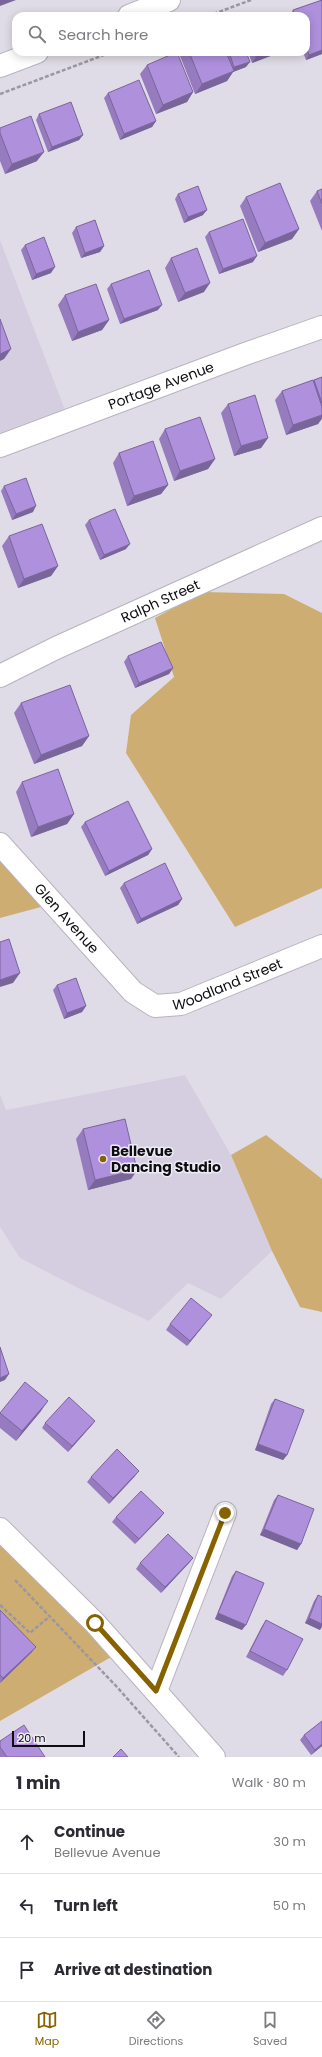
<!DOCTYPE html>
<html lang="en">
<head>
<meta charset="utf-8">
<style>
  :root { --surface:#fff; --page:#f7f7f7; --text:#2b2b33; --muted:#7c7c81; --line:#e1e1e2; --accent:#876200 }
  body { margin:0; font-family:Poppins,sans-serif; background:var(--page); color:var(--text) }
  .scale { position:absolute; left:12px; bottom:10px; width:73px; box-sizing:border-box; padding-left:4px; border:2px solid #0e0d11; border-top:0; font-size:11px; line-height:14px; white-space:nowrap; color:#0e0d11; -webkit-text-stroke:3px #edeaf4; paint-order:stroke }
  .stop { position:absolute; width:12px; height:12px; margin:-9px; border:3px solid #876200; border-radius:50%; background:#fff }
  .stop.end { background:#876200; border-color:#fff; box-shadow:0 1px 4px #0008 }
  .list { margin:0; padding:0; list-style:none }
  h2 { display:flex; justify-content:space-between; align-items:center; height:52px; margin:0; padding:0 16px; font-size:17px }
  h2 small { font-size:13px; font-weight:400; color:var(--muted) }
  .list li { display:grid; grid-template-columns:26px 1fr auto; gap:12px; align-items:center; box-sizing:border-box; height:64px; padding:0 16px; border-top:1px solid var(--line) }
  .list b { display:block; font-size:15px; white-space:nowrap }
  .list p { margin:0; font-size:13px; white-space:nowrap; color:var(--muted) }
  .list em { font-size:13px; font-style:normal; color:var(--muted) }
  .icon { flex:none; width:22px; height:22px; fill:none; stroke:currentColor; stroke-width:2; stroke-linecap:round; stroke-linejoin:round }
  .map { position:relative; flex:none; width:322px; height:1757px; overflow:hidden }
  .search { position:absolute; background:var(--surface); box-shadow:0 2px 10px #0003; left:12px; right:12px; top:12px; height:44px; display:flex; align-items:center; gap:10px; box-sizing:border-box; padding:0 14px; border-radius:12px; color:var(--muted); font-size:15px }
  .sheet { height:244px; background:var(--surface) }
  nav { display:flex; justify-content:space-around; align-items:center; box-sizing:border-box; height:56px; border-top:1px solid var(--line); background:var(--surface); font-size:11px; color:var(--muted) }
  nav a { display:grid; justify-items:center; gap:2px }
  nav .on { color:var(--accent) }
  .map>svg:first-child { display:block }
</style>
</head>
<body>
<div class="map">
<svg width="322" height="1757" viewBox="0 0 322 1757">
  <rect width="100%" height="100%" fill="#e0dce7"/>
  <path fill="#d4cee0" d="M0,240L70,423L0,449Z
    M185,1075L231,1155L272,1251L221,1299L188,1283L149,1321L82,1290L20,1258L0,1227V1094L6,1110Z"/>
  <path fill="#cdad71" d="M203,592L284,594L322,613V888L235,927L126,753L131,715L174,677L155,618Z
    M0,847L52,904L0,918Z
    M266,1135L322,1179V1312L300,1307L272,1251L231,1155Z
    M0,1534L118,1653L0,1721Z"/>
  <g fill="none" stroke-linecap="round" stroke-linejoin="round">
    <defs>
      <g id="minor">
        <path d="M129,16L169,0"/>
        <path d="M0,66L37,52"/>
        <path id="s1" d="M0,446L245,354L322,327"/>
        <path id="s2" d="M0,676L56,648L322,528"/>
        <path id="s3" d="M0,844L133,992L155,1006L181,1004L322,946"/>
        <path d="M156,1691L225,1513"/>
      </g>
      <path id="major" d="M0,1529L95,1623L214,1757"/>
    </defs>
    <use href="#minor" stroke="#b7b4be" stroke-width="24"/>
    <use href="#major" stroke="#b7b4be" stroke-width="24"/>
    <path stroke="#9a97a0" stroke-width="2.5" stroke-dasharray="4 2" stroke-linecap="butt" d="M208,16L251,0
      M0,94L112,52
      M15,1580L117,1687L179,1757
      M0,1605L30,1633L50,1616"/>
    <use href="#minor" stroke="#fff" stroke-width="22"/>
    <use href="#major" stroke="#fff" stroke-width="22"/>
  </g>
  <path fill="#967cbe" d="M322,0V54L306,60L303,52H306V16H290L293,10Z
    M183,52H246V67L233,72L227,81L195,94L180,56Z
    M248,52H281L252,63Z
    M147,65L193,92L187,102L156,114L140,74Z
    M108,93L156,121L152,127L120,140L104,98Z
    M39,114L83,135L79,140L48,152L36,120Z
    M0,128L37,161L5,174L0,161Z
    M322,189V231L310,201L317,191Z
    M178,194L203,215L184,223L175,199Z
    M246,197L299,229L292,239L258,252L240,206Z
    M76,227L104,246L100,252L81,258L72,233Z
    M209,232L253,262L219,274L205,237Z
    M25,245L51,273L32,280L21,250Z
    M171,258L204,292L178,302L165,268Z
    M111,284L158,310L120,324L107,289Z
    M65,295L109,320L102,330L72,341L58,305Z
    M322,377V419L318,424L286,435L275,400L282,391L313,380Z
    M228,404L268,438L261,448L234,456L221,413Z
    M165,429L215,459L208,469L174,481L159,439Z
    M119,453L168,485L161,494L127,506L113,463Z
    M4,486L33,512L12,520L1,491Z
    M89,520L126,549L100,560L85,525Z
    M9,536L58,566L51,576L18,588L2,546Z
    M128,656L173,668L169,674L135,688L124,662Z
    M21,703L89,736L82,746L34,764L14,713Z
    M22,782L74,814L67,824L31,837L16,792Z
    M85,822L152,849L148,855L105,876L81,827Z
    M124,883L182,899L178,905L137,924L120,888Z
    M57,985L86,1006L82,1012L64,1019L53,990Z
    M83,1129L137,1170L131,1179L88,1190L76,1139Z
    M212,1315L187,1346L166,1330L170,1324Z
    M275,1399L287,1455L283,1460L255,1450L271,1404Z
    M41,1411L16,1441L0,1428V1413Z
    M95,1421L91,1426L68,1452L42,1428L45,1423Z
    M135,1476L109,1504L87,1482L91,1477Z
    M278,1495L301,1544L297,1550L260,1535L274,1500Z
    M164,1513L160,1518L135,1544L112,1522L116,1517Z
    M193,1558L189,1563L161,1593L136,1569L140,1563Z
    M236,1571L242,1630L215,1619L232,1576Z
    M318,1595L320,1630L305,1623L314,1601Z
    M0,1610L32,1652L0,1683Z
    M266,1620L287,1670L283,1676L246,1657L262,1626Z
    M304,1735L322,1746L311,1755L300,1740Z
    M0,1741L45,1757H0Z"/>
  <path fill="#7a659b" d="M0,0H16L0,6Z
    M322,50V54L306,60L309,55Z
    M270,52H281L252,63L256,57Z
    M250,62L246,67L233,72L227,81L195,94L202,84L231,72L234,67Z
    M193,92L187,102L156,114L163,105Z
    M156,121L152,127L120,140L124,134Z
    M83,135L79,140L48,152L52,147Z
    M44,152L37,161L5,174L12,164Z
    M207,210L203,215L184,223L188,217Z
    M299,229L292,239L258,252L265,243Z
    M104,246L100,252L81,258L85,253Z
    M257,256L253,262L219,274L223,269Z
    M55,267L51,273L32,280L36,274Z
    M210,283L204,292L178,302L185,293Z
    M162,305L158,310L120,324L124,319Z
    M109,320L102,330L72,341L78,332Z
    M11,349L4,359L0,361V354Z
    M322,415V418L318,424L286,435L293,425Z
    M268,438L261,448L234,456L241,446Z
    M215,459L208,469L174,481L180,471Z
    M168,485L161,494L127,506L134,496Z
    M36,506L33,512L12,520L16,514Z
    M130,544L126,549L100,560L104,555Z
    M58,566L51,576L18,588L24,579Z
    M173,668L169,674L135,688L139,683Z
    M89,736L82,746L34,764L41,755Z
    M74,814L67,824L31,837L38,827Z
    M152,849L148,855L105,876L109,871Z
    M182,899L178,905L137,924L141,919Z
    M20,973L13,983L0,987V980Z
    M86,1006L82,1012L64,1019L67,1013Z
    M137,1170L131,1179L88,1190L95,1180Z
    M212,1315L208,1320L187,1346L190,1341Z
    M9,1374L5,1380L0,1382V1378Z
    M48,1401L41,1411L16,1441L22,1431Z
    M95,1421L91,1426L68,1452L72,1446Z
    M258,1444L287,1455L283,1460L255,1450Z
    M139,1471L135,1476L109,1504L113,1498Z
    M164,1513L160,1518L135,1544L139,1539Z
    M264,1529L301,1544L297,1550L260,1535Z
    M193,1558L189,1563L161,1593L165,1587Z
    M218,1613L246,1625L242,1630L215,1619Z
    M309,1618L322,1624V1627L320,1630L305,1623Z
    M36,1647L32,1652L0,1683L3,1678Z
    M322,1744V1746L311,1755L315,1750Z"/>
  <path fill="#ae90dd" stroke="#7a659b" d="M322,0V50L309,55L306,46V16H295L293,10Z
    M177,52L193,92L163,105L147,65Z
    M189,52H226L234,71L202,84Z
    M229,52H246L250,62L234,67Z
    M254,52H270L256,57Z
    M139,80L156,121L124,134L108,93Z
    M71,102L83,135L52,147L39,114Z
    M31,116L44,152L12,164L0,133V128Z
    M280,183L299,229L265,243L246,197Z
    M198,186L207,210L188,217L178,194Z
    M322,189V204L317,191Z
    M243,219L257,256L223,269L209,232Z
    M95,220L104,246L85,253L76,227Z
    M44,237L55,267L36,274L25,245Z
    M197,248L210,283L185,293L171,258Z
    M149,270L162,305L124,319L111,284Z
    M96,284L109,320L78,332L65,295Z
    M0,319L11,349L0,354Z
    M322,377V403L314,380Z
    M313,380L322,407V415L293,425L282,391Z
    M255,395L268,438L241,446L228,404Z
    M200,417L215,459L180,471L165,429Z
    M153,441L168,485L134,496L119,453Z
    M26,478L36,506L16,514L4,486Z
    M115,509L130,544L104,555L89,520Z
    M42,524L58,566L24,579L9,536Z
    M161,642L173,668L139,683L128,656Z
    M70,685L89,736L41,755L21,703Z
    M58,769L74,814L38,827L22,782Z
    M128,801L152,849L109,871L85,822Z
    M165,863L182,899L141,919L124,883Z
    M9,939L20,973L0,980V942Z
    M76,978L86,1006L67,1013L57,985Z
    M125,1119L137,1170L95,1180L83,1129Z
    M191,1298L212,1315L190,1341L170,1324Z
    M0,1347L9,1374L0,1378Z
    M25,1382L48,1401L22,1431L0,1413Z
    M69,1397L95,1421L72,1446L45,1423Z
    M275,1399L304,1410L287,1455L258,1444Z
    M117,1449L139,1471L113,1498L91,1477Z
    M141,1491L164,1513L139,1539L116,1517Z
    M278,1495L314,1509L301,1544L264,1529Z
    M168,1534L193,1558L165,1587L140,1563Z
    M236,1571L264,1583L246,1625L218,1613Z
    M318,1595L322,1597V1624L309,1618Z
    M0,1610L36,1647L3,1678L0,1675Z
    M266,1620L303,1639L287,1670L250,1651Z
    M322,1721V1744L315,1750L304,1735Z
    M24,1725L45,1757H7L0,1747V1741Z
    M121,1749L128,1757H113Z"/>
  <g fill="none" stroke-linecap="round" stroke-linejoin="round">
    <path stroke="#876200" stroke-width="5" d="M95,1623L156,1691L225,1513"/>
  </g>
  <circle fill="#876200" stroke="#edeaf4" stroke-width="1.5" cx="103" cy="1159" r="4"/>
  <g text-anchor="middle" stroke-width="3" stroke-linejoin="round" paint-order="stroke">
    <g font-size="14" fill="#0e0d11" stroke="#edeaf4">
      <text dy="5" stroke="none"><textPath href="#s1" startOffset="172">Portage Avenue</textPath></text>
      <text dy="5" stroke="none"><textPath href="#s2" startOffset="177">Ralph Street</textPath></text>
      <text dy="5" stroke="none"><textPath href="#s3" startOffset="100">Glen Avenue</textPath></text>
      <text dy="5" stroke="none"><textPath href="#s3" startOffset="301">Woodland Street</textPath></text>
    </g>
    <g font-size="14" font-weight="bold" fill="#0e0d11" stroke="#edeaf4" text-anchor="start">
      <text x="111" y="1156">Bellevue<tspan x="111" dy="16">Dancing Studio</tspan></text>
    </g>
  </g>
</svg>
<div class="scale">20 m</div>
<div class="stop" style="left:95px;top:1623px"></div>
<div class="stop end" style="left:225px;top:1513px"></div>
<div class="search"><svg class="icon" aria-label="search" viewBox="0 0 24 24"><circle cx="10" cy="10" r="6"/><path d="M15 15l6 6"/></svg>Search here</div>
</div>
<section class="sheet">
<h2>1 min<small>Walk · 80 m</small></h2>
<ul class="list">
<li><svg class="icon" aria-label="ahead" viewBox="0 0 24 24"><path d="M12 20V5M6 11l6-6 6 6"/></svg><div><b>Continue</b><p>Bellevue Avenue</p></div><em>30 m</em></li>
<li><svg class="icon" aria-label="left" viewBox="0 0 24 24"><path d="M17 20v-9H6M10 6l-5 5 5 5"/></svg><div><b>Turn left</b></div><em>50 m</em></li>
<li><svg class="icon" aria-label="arrive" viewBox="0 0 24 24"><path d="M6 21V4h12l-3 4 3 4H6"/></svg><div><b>Arrive at destination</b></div></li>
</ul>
</section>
<nav>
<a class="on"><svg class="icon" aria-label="map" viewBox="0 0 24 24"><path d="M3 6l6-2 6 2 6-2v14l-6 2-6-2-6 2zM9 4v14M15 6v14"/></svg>Map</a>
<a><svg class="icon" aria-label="directions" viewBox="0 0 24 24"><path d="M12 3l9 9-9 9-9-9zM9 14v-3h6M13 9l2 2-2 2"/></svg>Directions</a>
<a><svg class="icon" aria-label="saved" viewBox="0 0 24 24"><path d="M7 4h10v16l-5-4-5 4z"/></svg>Saved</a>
</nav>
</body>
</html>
